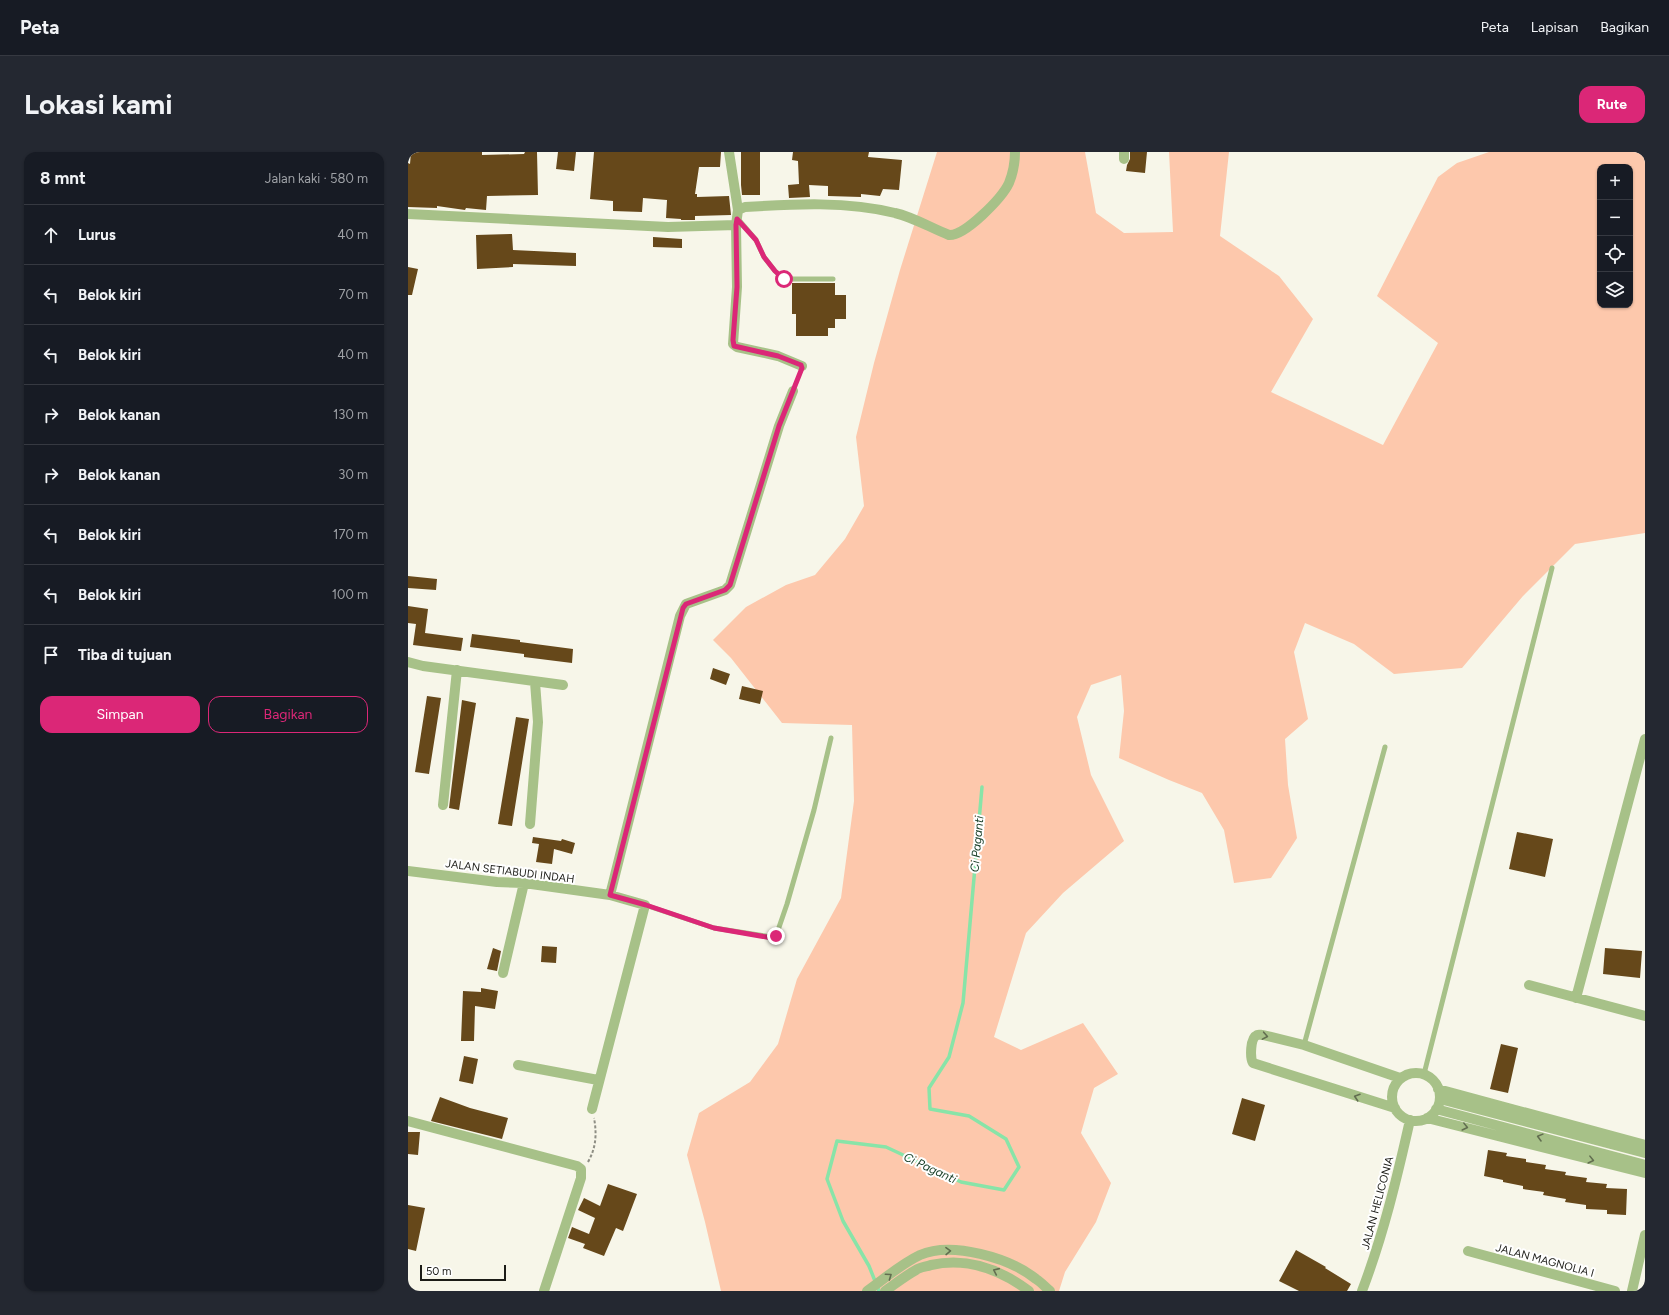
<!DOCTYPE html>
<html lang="id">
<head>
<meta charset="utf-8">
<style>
  :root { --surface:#171b24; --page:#242831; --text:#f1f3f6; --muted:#9ea1a6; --line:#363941; --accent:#db2777 }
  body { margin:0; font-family:Figtree,sans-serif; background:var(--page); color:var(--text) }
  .controls { position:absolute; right:12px; top:12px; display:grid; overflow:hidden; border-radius:8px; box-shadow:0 1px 3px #0004 }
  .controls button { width:36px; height:36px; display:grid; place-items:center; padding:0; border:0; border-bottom:1px solid var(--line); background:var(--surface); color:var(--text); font:20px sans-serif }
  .scale { position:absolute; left:12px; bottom:10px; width:86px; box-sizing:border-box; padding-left:4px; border:2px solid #1c1c17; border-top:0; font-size:11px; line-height:14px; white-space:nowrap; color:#1c1c17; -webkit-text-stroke:3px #fff; paint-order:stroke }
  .stop { position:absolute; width:12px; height:12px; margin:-9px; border:3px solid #db2777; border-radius:50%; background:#fff }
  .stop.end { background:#db2777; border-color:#fff; box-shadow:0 1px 4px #0008 }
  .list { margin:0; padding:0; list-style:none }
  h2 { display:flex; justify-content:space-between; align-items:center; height:52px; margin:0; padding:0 16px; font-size:17px }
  h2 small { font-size:13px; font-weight:400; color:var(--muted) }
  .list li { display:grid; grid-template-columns:26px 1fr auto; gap:12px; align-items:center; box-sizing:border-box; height:60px; padding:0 16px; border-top:1px solid var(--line) }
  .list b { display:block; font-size:15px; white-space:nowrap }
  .list em { font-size:13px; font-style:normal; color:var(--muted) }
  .actions { display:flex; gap:8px; padding:12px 16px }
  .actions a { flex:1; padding:9px 0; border:1px solid var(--accent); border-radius:12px; text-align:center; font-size:14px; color:var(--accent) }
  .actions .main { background:var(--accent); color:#fff }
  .icon { flex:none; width:22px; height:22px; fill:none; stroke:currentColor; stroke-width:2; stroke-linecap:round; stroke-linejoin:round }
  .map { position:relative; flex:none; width:1237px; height:1139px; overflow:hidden; border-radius:12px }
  header { display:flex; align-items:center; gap:24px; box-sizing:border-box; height:56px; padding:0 20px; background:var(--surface); border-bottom:1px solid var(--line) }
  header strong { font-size:19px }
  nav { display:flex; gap:22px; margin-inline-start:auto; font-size:14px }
  .intro { display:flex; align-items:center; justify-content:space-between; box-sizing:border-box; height:96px; padding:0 24px }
  h1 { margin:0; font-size:28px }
  .button { padding:10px 18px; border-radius:12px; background:var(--accent); color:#fff; font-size:14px; font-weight:700 }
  main { display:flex; gap:24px; padding:0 24px }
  aside { flex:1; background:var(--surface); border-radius:12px; box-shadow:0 1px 3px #0004 }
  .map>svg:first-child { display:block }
</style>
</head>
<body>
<header>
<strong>Peta</strong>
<nav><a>Peta</a><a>Lapisan</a><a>Bagikan</a></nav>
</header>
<div class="intro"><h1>Lokasi kami</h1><a class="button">Rute</a></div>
<main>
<aside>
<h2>8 mnt<small>Jalan kaki · 580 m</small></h2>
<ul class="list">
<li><svg class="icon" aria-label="ahead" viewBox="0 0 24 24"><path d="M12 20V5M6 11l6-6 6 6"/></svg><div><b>Lurus</b></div><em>40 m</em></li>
<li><svg class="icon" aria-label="left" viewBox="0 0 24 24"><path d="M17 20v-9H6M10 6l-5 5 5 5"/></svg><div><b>Belok kiri</b></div><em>70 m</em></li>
<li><svg class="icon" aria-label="left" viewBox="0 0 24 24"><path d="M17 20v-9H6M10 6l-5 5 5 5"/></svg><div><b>Belok kiri</b></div><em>40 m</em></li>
<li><svg class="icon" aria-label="right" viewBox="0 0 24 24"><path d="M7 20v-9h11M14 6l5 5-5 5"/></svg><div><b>Belok kanan</b></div><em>130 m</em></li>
<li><svg class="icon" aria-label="right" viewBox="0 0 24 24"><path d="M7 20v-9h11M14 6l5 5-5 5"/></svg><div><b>Belok kanan</b></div><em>30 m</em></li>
<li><svg class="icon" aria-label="left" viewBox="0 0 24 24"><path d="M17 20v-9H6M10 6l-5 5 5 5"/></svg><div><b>Belok kiri</b></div><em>170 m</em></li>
<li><svg class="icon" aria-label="left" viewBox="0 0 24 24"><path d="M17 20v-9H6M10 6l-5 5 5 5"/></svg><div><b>Belok kiri</b></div><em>100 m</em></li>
<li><svg class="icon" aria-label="arrive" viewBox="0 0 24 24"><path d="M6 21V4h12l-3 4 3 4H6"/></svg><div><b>Tiba di tujuan</b></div></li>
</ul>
<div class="actions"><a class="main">Simpan</a><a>Bagikan</a></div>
</aside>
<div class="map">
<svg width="1237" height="1139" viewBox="0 0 1237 1139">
  <rect width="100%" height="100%" fill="#f7f6e9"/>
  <path fill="#fdc8ac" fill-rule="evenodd" d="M529,0H677L688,61L716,81L765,80L761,0H821L812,84L871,124L905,167L863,240L975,293L1030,191L969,144L1030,25L1049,11L1081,0H1237V381L1167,392L1115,444L1054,516L986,522L946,492L897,471L886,500L900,567L877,587L880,633L889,686L863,726L826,731L816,678L794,641L761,628L711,606L716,559L713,523L683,533L669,565L683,623L716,689L655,741L618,781L586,885L613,898L675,871L710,922L686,936L673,981L703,1031L688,1070L657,1120L651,1139H313L297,1070L279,1003L291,961L342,930L370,892L389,827L433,746L446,649L444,573L374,571L323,506L305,488L338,455L378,433L407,423L437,387L456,354L448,285L466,211L492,118ZM1192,15H1222V153H1192Z"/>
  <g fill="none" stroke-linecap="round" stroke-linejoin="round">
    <path stroke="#88e4a8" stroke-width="3.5" d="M471,1139L461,1114L435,1069L419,1027L429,989L478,995L553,1030L596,1038L611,1015L598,987L561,964L522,957L521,936L541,905L555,851L574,635"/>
  </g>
  <path fill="#66481a" d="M3,0H74V3L116,2L117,0H129L130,43L79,44L78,58L58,56L57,58L29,54V56L0,55V11L2,12Z
    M150,0H168L166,19L148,17Z
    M186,0H313L312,15H291L287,42H289V45L321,44L323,63L287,64V68H273V67L258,66L259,48L235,46L234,60L205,59V49L182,47Z
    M333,0H352V43H334L333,33Z
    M385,0H461L460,5L494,8L491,38L475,37L472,44L453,42V45L420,44V34L401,33L402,45L381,46L380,33L391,32L390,9L384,8Z
    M722,0H739L737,21L718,19L719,13L722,7Z
    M104,82L105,98L168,101V114L105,112V115L69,117L68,83Z
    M245,85L274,87V96L245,95Z
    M0,115L10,117L4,143H0Z
    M384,131H427V143H438V167H427V176H420V184H388V162H384Z
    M0,424L29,427L28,438L0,436Z
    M0,454L20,457L17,481L55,486L53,499L5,493L8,472L0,471Z
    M64,482L112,488V490L165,497L164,511L116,505V502L62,495Z
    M305,516L322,522L318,533L302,527Z
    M334,534L355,539L352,552L331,547Z
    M19,544L33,546L21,622L7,620Z
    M54,548L68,551L51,658L41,656Z
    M108,565L121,567L104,674L90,672Z
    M1109,680L1145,687L1137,725L1101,717Z
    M125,685L153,689L154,687L167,691L164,702L146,697L144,712L128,710L131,692L124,691Z
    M134,794L149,795L148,811L133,810Z
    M85,796L93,799L89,819L79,817Z
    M1197,796L1234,799L1232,826L1195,822Z
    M73,836L90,839L87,857L67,854L66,889H53L55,839L73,840Z
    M1093,892L1110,896L1100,941L1082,937Z
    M56,904L70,907L65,932L51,929Z
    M32,945L62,956L100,966L94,987L23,969Z
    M834,946L857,953L847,989L824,982Z
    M0,980H12L10,1003L0,1002Z
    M1080,998L1099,1001L1098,1004L1118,1007V1010L1138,1013L1137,1017L1158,1020L1157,1023L1179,1026L1178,1030L1199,1032L1198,1036L1219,1037L1218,1063L1199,1062V1058L1178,1057V1053L1157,1050L1158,1047L1135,1043L1136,1040L1115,1037V1034L1095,1030V1028L1076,1024Z
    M200,1032L229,1042L215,1079L208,1076L196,1104L175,1096L177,1092L160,1086L164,1075L181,1082L187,1066L170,1058L176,1046L192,1054Z
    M0,1053L17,1056L8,1099L0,1097Z
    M888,1098L918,1115L917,1116L943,1132L939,1139H891L871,1129Z"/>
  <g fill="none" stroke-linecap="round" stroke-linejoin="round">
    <path stroke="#8e8e84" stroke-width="2" stroke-dasharray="3 2" stroke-linecap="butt" d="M180,1010C188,996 189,982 186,966"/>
    <path stroke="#a7c188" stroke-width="5" d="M330,67L348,88L356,105L367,119L376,127H425
      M237,753L306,776L364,785L368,784L379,752L406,658L423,586
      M896,893L977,595
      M1016,922L1144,416"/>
    <path stroke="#a7c188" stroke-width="10" d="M321,0L330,58L328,73L329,135L325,192L329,195L370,204L394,214
      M716,7V0
      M330,58L337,55C386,52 439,49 487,61C505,65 523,76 541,83C557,84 594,46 601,31C605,21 607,10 607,0
      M0,62L260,75L328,73
      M0,510L15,514L155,533
      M35,653L49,518
      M122,672L130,570L127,530
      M0,719L89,730L116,731L202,743L237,753L184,957
      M202,743L272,464L278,452L317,438L322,433L371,274L385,239
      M95,821L116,731
      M1121,833L1237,864
      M1168,846L1237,587
      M110,913L190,928
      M984 945a24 24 0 1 1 48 0a24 24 0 1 1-48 0Z
      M1030,937L1237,993
      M1032,947L1237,1001
      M987,956L845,911C842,906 842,886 849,883C850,882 853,883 855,883L896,893L992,926
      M1028,957L1237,1013
      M1019,966L1237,1021
      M0,969L169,1014L173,1017V1026L136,1139
      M1060,1099L1207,1139
      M459,1139C476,1127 493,1112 512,1103C544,1089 602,1106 628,1127C633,1130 637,1135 642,1139
      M477,1139C487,1132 497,1124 508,1118C512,1115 518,1115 523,1113C559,1105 593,1118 621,1139
      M954,1139C975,1084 989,1026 1002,968
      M1224,1139L1237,1083"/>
  </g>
  <defs><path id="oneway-chevron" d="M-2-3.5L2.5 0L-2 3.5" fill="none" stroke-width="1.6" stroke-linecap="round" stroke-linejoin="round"/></defs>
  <g stroke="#626e50">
    <use href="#oneway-chevron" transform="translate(857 884) rotate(10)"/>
    <use href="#oneway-chevron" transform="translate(949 945) rotate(-162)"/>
    <use href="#oneway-chevron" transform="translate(1057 975) rotate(14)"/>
    <use href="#oneway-chevron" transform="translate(1132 985) rotate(-165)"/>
    <use href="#oneway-chevron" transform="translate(1183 1008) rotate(14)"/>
    <use href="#oneway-chevron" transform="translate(540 1099) rotate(-1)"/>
    <use href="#oneway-chevron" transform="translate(588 1119) rotate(-156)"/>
    <use href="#oneway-chevron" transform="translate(481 1124) rotate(-35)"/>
  </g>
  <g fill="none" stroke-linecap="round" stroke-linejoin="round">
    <path stroke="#db2777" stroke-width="5" d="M368,784L364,786L306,776L238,753L202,743L275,456L278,452L317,438L322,433L371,274L394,216L393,213L370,204L326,194L325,188L329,135L328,73L329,67L348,88L356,105L367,119L376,127"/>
  </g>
  <g text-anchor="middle" stroke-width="4" stroke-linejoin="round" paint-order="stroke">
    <g font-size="11" fill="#1c1c17" stroke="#fff">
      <text transform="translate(102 719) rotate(7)" y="4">JALAN SETIABUDI INDAH</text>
      <text transform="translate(969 1051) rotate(-75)" y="4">JALAN HELICONIA</text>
      <text transform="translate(1137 1108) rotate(15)" y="4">JALAN MAGNOLIA I</text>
    </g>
    <g font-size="12" font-style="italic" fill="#163d25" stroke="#fff">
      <text transform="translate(569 692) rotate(-85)" y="4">Ci Paganti</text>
      <text transform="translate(522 1016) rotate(25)" y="4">Ci Paganti</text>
    </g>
  </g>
</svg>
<div class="controls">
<button>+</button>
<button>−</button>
<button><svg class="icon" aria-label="locate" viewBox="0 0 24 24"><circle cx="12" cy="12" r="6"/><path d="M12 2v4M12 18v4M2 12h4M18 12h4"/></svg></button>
<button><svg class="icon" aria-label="layers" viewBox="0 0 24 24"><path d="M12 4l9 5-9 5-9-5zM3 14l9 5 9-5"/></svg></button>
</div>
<div class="scale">50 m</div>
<div class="stop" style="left:376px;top:127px"></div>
<div class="stop end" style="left:368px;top:784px"></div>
</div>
</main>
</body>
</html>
